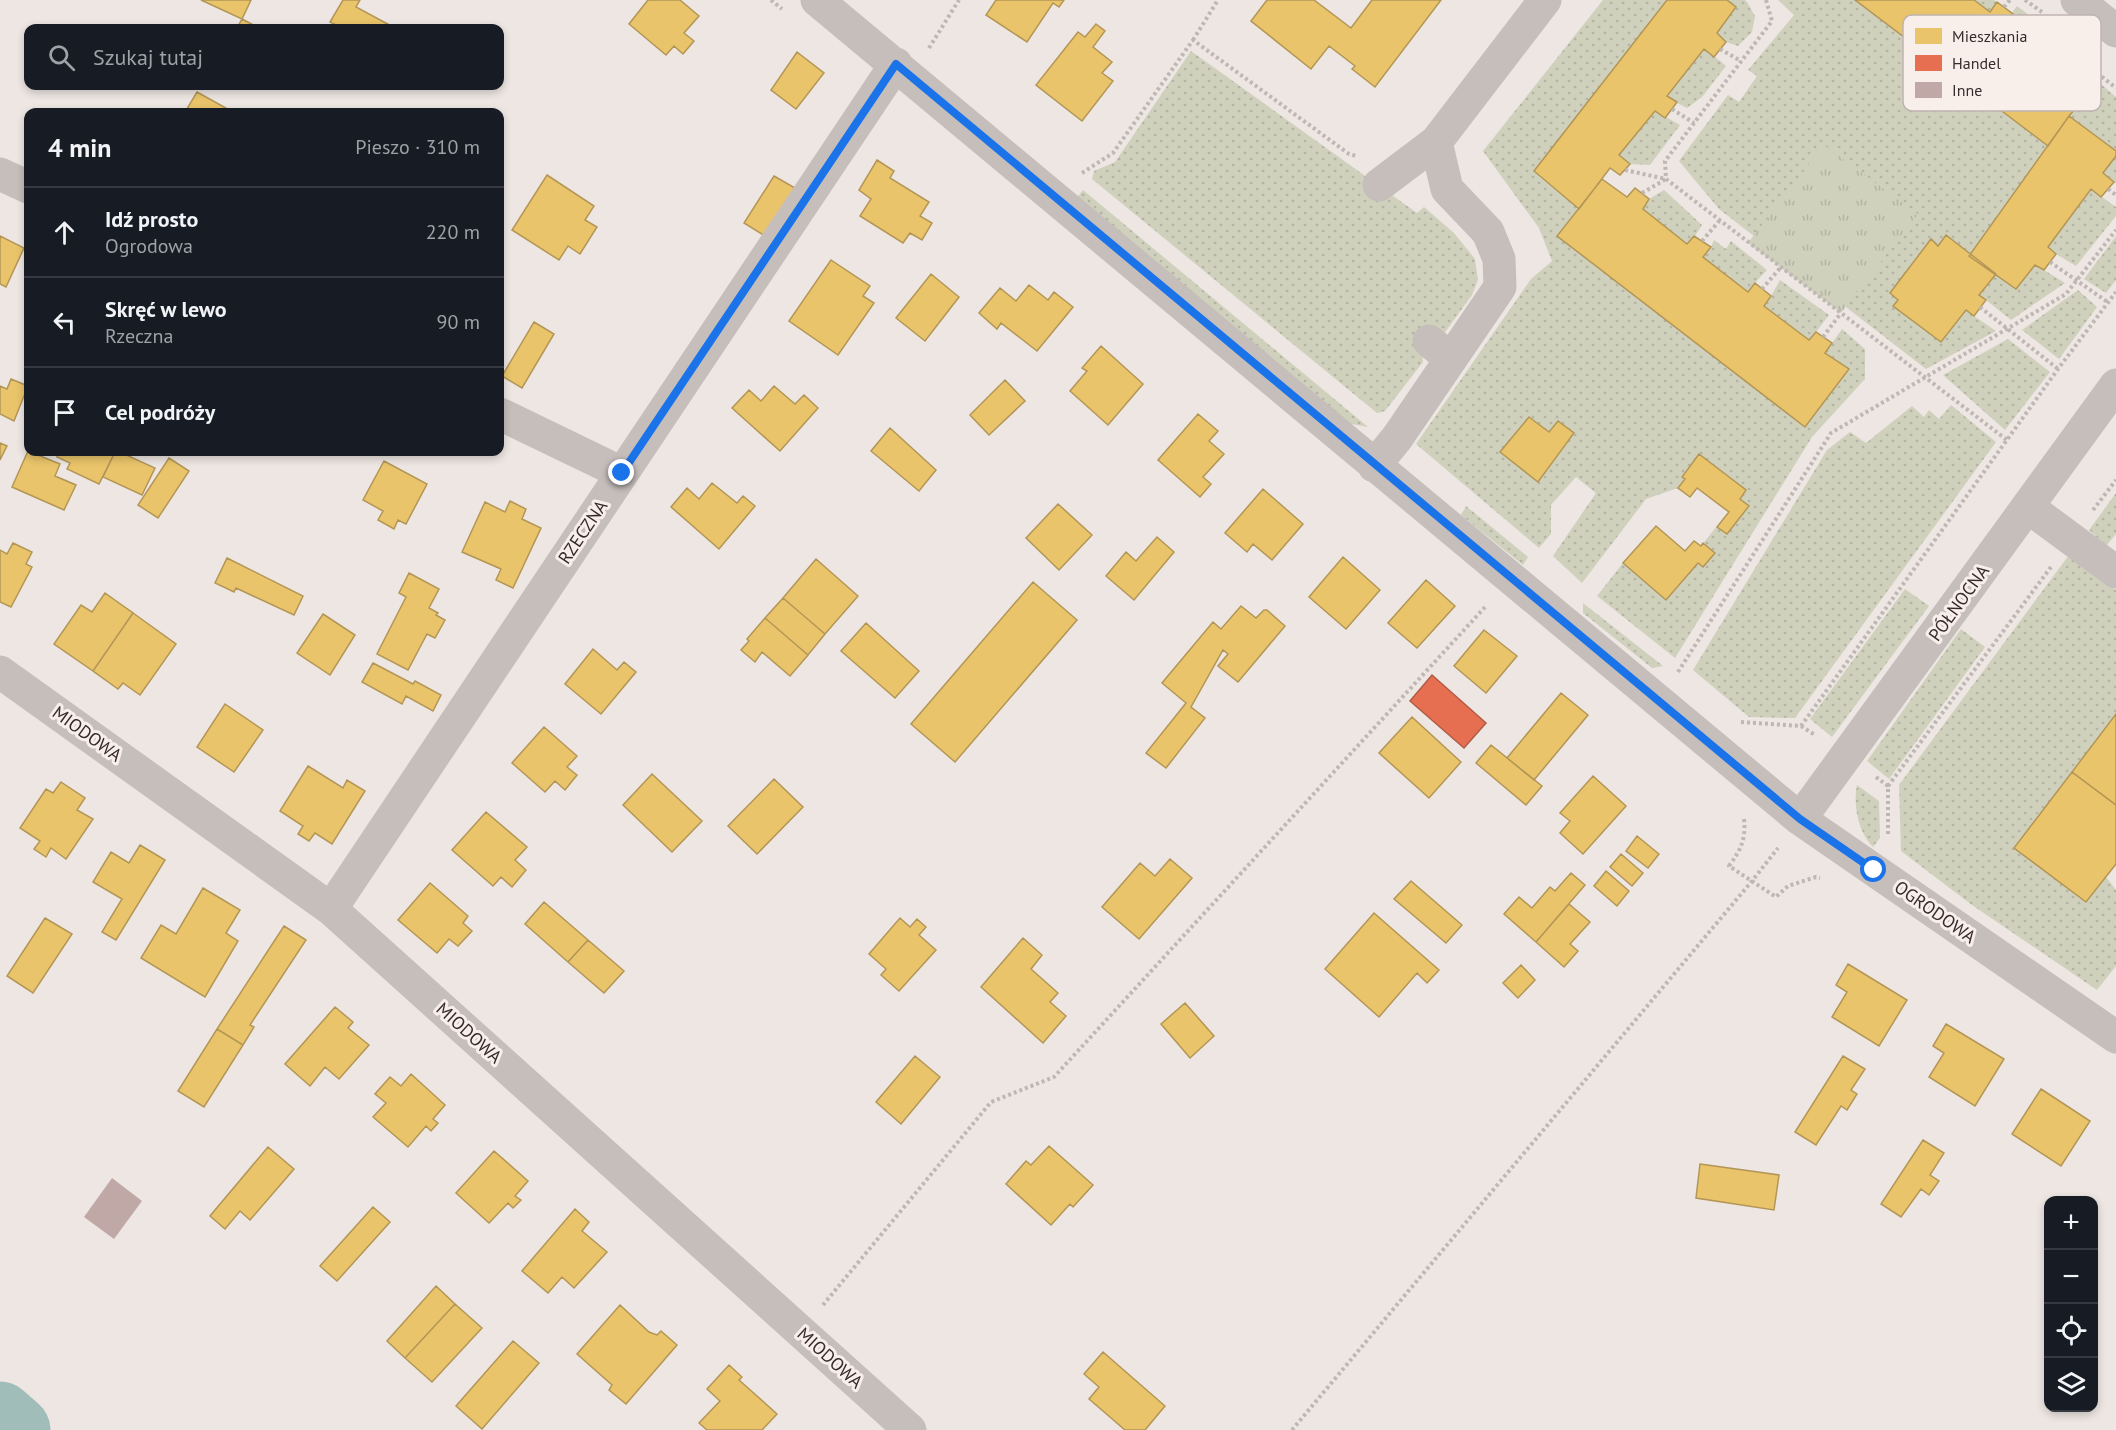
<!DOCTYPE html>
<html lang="pl">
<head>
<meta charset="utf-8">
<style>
  :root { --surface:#171b24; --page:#20242c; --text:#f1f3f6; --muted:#9ea1a6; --line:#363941 }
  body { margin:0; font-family:"PT Sans",sans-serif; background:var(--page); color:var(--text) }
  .controls { position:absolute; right:18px; bottom:18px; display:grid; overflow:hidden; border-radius:12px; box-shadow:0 3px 9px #0003 }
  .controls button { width:54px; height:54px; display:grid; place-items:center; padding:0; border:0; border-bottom:2px solid var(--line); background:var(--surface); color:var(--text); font:30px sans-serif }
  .stop { position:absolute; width:18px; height:18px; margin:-14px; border:4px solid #1a73e8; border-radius:50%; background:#fff }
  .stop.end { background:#1a73e8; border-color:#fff; box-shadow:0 2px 6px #0008 }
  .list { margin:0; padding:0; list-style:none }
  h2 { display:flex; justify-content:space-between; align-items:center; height:78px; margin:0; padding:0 24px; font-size:26px }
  h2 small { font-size:20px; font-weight:400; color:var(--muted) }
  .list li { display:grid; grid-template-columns:39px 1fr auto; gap:18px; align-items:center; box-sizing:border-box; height:90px; padding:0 24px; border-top:2px solid var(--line) }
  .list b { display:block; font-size:22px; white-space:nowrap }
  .list p { margin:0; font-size:20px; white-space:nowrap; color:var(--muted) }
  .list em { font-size:20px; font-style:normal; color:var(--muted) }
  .icon { flex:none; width:33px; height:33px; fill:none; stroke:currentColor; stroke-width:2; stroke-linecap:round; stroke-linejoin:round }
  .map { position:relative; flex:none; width:2116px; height:1430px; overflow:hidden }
  .search { position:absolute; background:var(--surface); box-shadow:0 3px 9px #0003; left:24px; top:24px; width:480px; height:66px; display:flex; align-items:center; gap:15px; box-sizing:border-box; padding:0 21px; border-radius:12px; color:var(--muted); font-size:22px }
  .panel { position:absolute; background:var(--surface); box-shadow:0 3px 9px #0003; left:24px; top:108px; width:480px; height:348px; border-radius:12px }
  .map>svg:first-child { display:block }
</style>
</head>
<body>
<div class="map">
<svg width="2116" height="1430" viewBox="0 0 2116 1430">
  <defs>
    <pattern id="grass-dots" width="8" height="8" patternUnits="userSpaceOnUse" patternTransform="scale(1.5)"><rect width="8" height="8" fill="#d0d1bd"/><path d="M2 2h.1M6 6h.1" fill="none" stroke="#b3b4a2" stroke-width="1.8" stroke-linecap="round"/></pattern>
    <pattern id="park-tufts" width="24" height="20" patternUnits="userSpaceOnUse" patternTransform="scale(1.5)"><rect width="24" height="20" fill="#d0d1bd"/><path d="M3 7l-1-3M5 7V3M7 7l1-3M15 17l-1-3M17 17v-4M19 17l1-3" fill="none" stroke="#b3b4a2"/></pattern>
  </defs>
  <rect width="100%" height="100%" fill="#ede6e2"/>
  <path fill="url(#grass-dots)" d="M1603,0H1745L1747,2L1755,16L1752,32L1738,46L1726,42L1714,56L1726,66L1702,97L1687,108L1677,103L1666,117L1680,125L1650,165L1630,164L1620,175L1610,168L1602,179L1627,197L1635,188L1649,199L1664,190L1702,225L1695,236L1711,247L1714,240L1726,249L1731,241L1767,270L1755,283L1771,296L1780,280L1829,315L1816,332L1832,343L1842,329L1865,349V379L1812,437L1675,658L1597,596L1623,563L1656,526L1685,551L1694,541L1701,546L1728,512L1697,488L1690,497L1678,488L1646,499L1582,583L1553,556L1596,493L1576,477L1551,505V534L1539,548L1416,444L1531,279L1552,261L1539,228L1483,151Z
    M1778,0H1994L2012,13L2017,6L2065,42L2050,58L2064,68L2078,53L2102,85L2116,97V183L2114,182L2102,197L2116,207V216L2076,266L2056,254L2044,270L2065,283L2011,320L1986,300L1974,316L1996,331L1926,369L1719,209L1679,161L1728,95L1739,102L1757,76L1748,70L1794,15Z
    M1191,51L1417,213L1424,207L1454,233L1475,259L1478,280L1472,295L1443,335L1422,349L1423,362L1385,411L1377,413L1092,179L1094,171L1115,162Z
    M1083,190L1368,427L1346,423L1076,199Z
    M2116,236V280L2106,293L2084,279Z
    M2078,290L2097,307L2059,359L2022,330Z
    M2008,339L2050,372L2005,430L1943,375Z
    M1951,405L1996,442L1795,718L1749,717L1693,670L1827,450L1850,432L1866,443L1912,406L1924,417L1929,410L1939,419Z
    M2116,493V534L2106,546L2089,530Z
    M1466,506L1528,557L1523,565L1461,515Z
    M2069,555L2116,590V714L2015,848L2086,902L2106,877L2116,890V966L2097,990L1972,905L1901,851L1899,785Z
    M1905,589L1929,606L1832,737L1810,719Z
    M1583,603L1663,666L1652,668L1583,613Z
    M1961,629L1985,647L1889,779L1867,761Z
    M1857,785L1879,801L1880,838L1873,847C1858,832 1853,805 1857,785Z"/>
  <path fill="url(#park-tufts)" d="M1824,145L1918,214L1841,313L1748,243Z"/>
  <path fill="#e9c46a" stroke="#b39656" stroke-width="1.5" d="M201,0H251L242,19Z
    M343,0H360L356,7L395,28H342L330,22Z
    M648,0H680L699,16L684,33L694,41L683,54L674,46L666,55L629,24Z
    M996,0H1064L1059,7L1053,3L1027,42L986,15Z
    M1267,0H1314L1351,28L1372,0H1441L1375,87L1352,69L1355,66L1329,46L1311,69L1251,21Z
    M1667,0H1727L1736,7L1717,33L1726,42L1714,57L1704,49L1667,96L1677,102L1672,109L1665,118L1655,111L1619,155L1630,164L1620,175L1610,168L1579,209L1534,171Z
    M1855,0H1974L1990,12L1997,2L2013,14L2005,24L2092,89L2069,116L2048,146Z
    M242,19L259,28H237Z
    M1096,24L1105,31L1093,47L1112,62L1102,73L1113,81L1082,121L1036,85L1078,32L1085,37Z
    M797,52L824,73L796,109L771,90Z
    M197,92L233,112H185Z
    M2069,116L2116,151V156L2103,173L2114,182L2101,197L2091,189L2048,247L2056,254L2044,270L2035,265L2016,289L1969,256Z
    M877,160L894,171L890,178L929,202L920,216L932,223L922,240L910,233L903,243L860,216L871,199L859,190Z
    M547,175L594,206L585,220L597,227L580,254L568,246L559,260L512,230Z
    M774,176L795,188L765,236L744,223Z
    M1602,179L1627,197L1635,188L1649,199L1643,209L1687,244L1694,236L1711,247L1703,257L1748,292L1755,283L1771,296L1764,306L1809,340L1816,332L1832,343L1825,353L1849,369L1805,427L1557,236Z
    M1946,235L1996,274L1979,295L1986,300L1974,316L1966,310L1941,342L1893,306L1898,300L1890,293L1931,239L1938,246Z
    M0,236L24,248L6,287L0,284Z
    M831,260L870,286L863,296L874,303L838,355L789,321Z
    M931,274L959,297L925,341L896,318Z
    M1029,285L1048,300L1054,292L1073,307L1037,351L1001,323L997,329L979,313L1000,288L1016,301Z
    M534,322L554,334L522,388L502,376Z
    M1101,346L1143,384L1108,425L1070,391L1087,371L1082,368Z
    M11,379L28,386L14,421L0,414V386L7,389Z
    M1005,380L1025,401L989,435L970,415Z
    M774,386L795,404L804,395L818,408L780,451L732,408L749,390L761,401Z
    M1198,414L1218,431L1209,441L1224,454L1203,477L1211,484L1200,497L1158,460Z
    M1529,417L1549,432L1558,421L1574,433L1538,482L1500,452Z
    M890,428L936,470L919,491L871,451Z
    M0,443L7,446L0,460Z
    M28,451L60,464L55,476L76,485L64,510L12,487Z
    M60,452H115L99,484L67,469L70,463L57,457Z
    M115,452H120L155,468L142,495L103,477Z
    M1699,454L1746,490L1740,499L1749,506L1727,534L1717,527L1729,512L1697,488L1690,497L1678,488L1685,479L1682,477Z
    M169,458L189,471L158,518L138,505Z
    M384,461L427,484L406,524L398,520L394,529L378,520L383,511L363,500Z
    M712,483L737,503L743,496L755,506L719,549L671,507L687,488L699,499Z
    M1263,489L1303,524L1272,560L1253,544L1247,552L1225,533Z
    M510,501L526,509L522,519L541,528L513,588L496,580L501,569L462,552L485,502L505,512Z
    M1058,504L1092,535L1059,570L1026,538Z
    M1656,526L1685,551L1694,541L1701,546L1703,543L1715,553L1703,567L1698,563L1666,600L1623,563Z
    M1157,537L1174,552L1134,600L1106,576L1126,552L1136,561Z
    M13,543L32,552L26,564L32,567L11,607L0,602V550L7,554Z
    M1343,557L1380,590L1346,629L1309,597Z
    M227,558L303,596L294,615L236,588L234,592L215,583Z
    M816,559L858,596L825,634L783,598Z
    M409,573L439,589L429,608L438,613L436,615L445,620L435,638L427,634L408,670L377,654L406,597L399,593Z
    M1426,580L1455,606L1417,648L1388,623Z
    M1033,582L1077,620L955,762L911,724Z
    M105,593L133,613L93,671L54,644L81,605L92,612Z
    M783,598L825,634L808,655L765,618Z
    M1241,606L1256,618L1264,610H1267L1285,626L1238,682L1218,666L1228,654L1223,650L1191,707L1205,718L1166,768L1146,753L1186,703L1162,683L1213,622L1221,629Z
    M133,613L176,644L140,695L123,683L118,689L93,671Z
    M323,614L355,635L330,675L297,653Z
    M765,618L808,655L790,676L762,652L755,662L741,650L749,641L747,639Z
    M866,623L919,671L895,698L841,651Z
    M1484,630L1517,656L1486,693L1454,666Z
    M593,649L617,670L624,662L636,672L601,714L565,684Z
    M373,663L413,684L415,681L441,695L433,711L406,696L402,704L362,682Z
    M1561,693L1588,715L1534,780L1507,758Z
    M225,704L263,730L234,772L197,747Z
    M2116,714V805L2072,772Z
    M1412,717L1461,762L1429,798L1379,753Z
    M544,727L577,756L567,767L577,775L565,790L555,781L545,792L512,763Z
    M1491,745L1542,786L1526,805L1476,763Z
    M308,766L343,788L347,780L365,791L332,844L315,833L309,841L298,834L303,826L280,811Z
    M2072,772L2116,805V864L2086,902L2014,848Z
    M652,774L702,821L672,852L623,805Z
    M1593,776L1626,806L1583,854L1560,833L1570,821L1560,813Z
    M774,779L803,807L757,854L728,826Z
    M61,782L85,798L77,810L93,819L66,859L51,848L46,857L34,849L40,841L20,828L46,789L53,793Z
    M486,812L527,847L515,860L526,870L512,887L501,877L493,886L452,850Z
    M1637,836L1659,854L1648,868L1626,851Z
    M140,845L165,860L116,940L102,932L122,899L93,882L111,852L129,863Z
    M1621,854L1643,873L1632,886L1610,867Z
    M1170,859L1192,878L1139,939L1102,907L1140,863L1155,876Z
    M1606,871L1629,891L1617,906L1594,886Z
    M1571,873L1585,885L1536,942L1504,914L1519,897L1532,908L1550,887L1555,891Z
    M1411,881L1462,925L1446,943L1394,899Z
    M430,883L468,916L463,923L472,931L458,946L449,939L437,953L398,920Z
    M203,888L240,910L226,933L238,941L205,997L141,958L161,925L176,934Z
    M544,902L588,940L568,962L525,924Z
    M1569,904L1590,922L1570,944L1578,951L1564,967L1536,942Z
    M1374,913L1439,970L1427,983L1417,973L1379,1017L1325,969Z
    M45,918L72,934L33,993L7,976Z
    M900,918L910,927L917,919L926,927L919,935L936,950L899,991L881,975L886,969L869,954Z
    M284,926L306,940L250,1025L254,1027L243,1045L217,1029Z
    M1023,938L1042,955L1031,969L1058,993L1050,1002L1066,1016L1043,1043L981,987Z
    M588,940L624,971L604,993L568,962Z
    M1848,964L1907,1000L1879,1046L1832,1017L1847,992L1836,985Z
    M1521,965L1535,980L1518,998L1503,983Z
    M1185,1003L1214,1036L1190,1058L1161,1024Z
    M335,1007L353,1022L348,1028L369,1045L339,1079L325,1067L310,1086L285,1064Z
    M1946,1024L2004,1059L1975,1106L1929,1077L1944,1053L1933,1046Z
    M217,1029L243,1045L204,1107L178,1091Z
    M915,1056L940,1077L901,1124L876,1102Z
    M1843,1056L1865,1069L1851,1090L1857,1094L1847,1110L1841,1106L1816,1145L1795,1132Z
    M411,1074L445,1105L433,1119L438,1123L431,1131L426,1126L408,1147L373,1117L386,1103L375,1094L390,1077L401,1086Z
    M2041,1089L2090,1121L2061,1166L2012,1134Z
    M1923,1140L1944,1153L1930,1175L1939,1181L1929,1195L1921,1189L1901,1217L1881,1204Z
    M1049,1146L1093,1185L1073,1207L1070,1204L1051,1225L1006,1184L1026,1161L1031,1165Z
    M268,1147L294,1169L250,1220L240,1211L225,1229L210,1216Z
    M494,1151L528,1181L515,1196L521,1200L513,1208L508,1203L489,1223L456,1193Z
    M1700,1164L1779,1175L1774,1210L1696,1198Z
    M373,1207L390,1222L337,1281L320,1266Z
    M575,1209L589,1222L582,1231L607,1252L574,1288L562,1277L548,1293L522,1271Z
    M436,1286L455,1304L405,1358L387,1341Z
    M455,1304L482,1328L432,1382L405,1358Z
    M620,1305L649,1332L657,1335L661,1331L677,1345L626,1404L609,1390L612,1385L577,1354Z
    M513,1341L539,1363L482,1429L456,1406Z
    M1103,1352L1165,1406L1145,1430H1125L1089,1399L1099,1387L1084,1374Z
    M729,1365L742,1377L739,1380L777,1414L762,1430H707L699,1423L720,1401L707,1389Z"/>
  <path fill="#e76f51" stroke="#b25b45" stroke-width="1.5" d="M1432,675L1486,723L1464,748L1410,701Z"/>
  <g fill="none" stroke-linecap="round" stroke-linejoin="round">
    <path stroke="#a0bdb9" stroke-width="69" d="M0,1416L16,1430"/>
  </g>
  <path fill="#bfa8a5" d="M112,1178L142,1201L114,1239L84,1217Z"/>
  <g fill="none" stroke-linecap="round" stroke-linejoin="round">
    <path stroke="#beb7b4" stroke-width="4" stroke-dasharray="3 3" stroke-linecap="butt" d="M771,0L782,9
      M1766,0L1772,21L1665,161L1666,179L2007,440
      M2025,0L2042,12
      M2004,7L2010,0
      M1193,40L1218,0
      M929,48L959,0
      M1720,49L1741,61
      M2098,61L2097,73L2116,88
      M2056,63L2074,43
      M1672,109L1694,123
      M1625,170L1666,179
      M1082,173L1113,153L1193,40L1349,154L1356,156
      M2108,189L2116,195
      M1642,193L1666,179
      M1702,241L1720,220
      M2050,262L2109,303
      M1762,289L1781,267
      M1980,307L2058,369
      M1823,337L1841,313
      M2093,510L2116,480
      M1678,672L1831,433L2066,294L2116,230
      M1741,722L1801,726L2058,369L2116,292
      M1801,726L1815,735
      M1876,777L1888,786V836
      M1888,786L2051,567
      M1744,819C1746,840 1741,849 1729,866L1776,897L1788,886L1816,877L1820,878
      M823,1305L991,1102L1054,1077L1486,606
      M1292,1430L1752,881L1778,848"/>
    <path stroke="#c5bebb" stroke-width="33" d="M817,0L1800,819L2116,1037
      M2077,0L2116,31
      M0,174L28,187
      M1379,185L1436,142
      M1429,341L1451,359
      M500,414L622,473
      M1374,466L1397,438L1500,287L1499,259L1488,232L1447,189L1436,142L1545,0
      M2028,507L2116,572
      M0,672L331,909L910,1430
      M1800,819L2116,385
      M331,909L896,64"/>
  </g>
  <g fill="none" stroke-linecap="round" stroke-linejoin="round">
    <path stroke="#1a73e8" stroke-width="8" d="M622,473L896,64L1800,819L1874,870"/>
  </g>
  <g text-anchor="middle" stroke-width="6" stroke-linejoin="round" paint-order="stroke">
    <g font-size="18" fill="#362b29" stroke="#f8efea">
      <text transform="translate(583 532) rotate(-56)" y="6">RZECZNA</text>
      <text transform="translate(1959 603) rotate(-54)" y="6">PÓŁNOCNA</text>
      <text transform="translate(87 734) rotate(36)" y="6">MIODOWA</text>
      <text transform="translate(1935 912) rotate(35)" y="6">OGRODOWA</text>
      <text transform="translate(469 1033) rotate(42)" y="6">MIODOWA</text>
      <text transform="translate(830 1358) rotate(42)" y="6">MIODOWA</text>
    </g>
  </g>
  <rect x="1903" y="15" width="198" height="96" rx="9" fill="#f8efea" stroke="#beb4b0" stroke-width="1.5"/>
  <rect x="1915" y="28" width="27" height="16" fill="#e9c46a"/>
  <rect x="1915" y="55" width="27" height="16" fill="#e76f51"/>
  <rect x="1915" y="82" width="27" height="16" fill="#bfa8a5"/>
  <g font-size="16" fill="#362b29">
    <text x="1952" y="42">Mieszkania</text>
    <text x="1952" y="69">Handel</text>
    <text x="1952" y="96">Inne</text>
  </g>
</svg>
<div class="controls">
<button>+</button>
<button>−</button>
<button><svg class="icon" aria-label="locate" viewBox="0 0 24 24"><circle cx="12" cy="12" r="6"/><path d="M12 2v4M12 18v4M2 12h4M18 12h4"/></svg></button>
<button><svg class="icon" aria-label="layers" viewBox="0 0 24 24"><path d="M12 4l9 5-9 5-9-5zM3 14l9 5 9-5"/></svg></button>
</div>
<div class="stop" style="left:1874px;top:870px"></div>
<div class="stop end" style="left:622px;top:473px"></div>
<div class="search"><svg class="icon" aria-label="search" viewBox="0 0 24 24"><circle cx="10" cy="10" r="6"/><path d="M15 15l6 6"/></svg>Szukaj tutaj</div>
<section class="panel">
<h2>4 min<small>Pieszo · 310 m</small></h2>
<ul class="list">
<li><svg class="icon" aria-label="ahead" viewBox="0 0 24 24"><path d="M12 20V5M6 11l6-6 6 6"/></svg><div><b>Idź prosto</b><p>Ogrodowa</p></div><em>220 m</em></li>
<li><svg class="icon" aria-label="left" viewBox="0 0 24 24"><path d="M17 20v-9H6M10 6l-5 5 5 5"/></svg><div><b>Skręć w lewo</b><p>Rzeczna</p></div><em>90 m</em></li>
<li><svg class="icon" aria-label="arrive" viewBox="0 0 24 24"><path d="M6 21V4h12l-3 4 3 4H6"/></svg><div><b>Cel podróży</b></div></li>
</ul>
</section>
</div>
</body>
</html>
